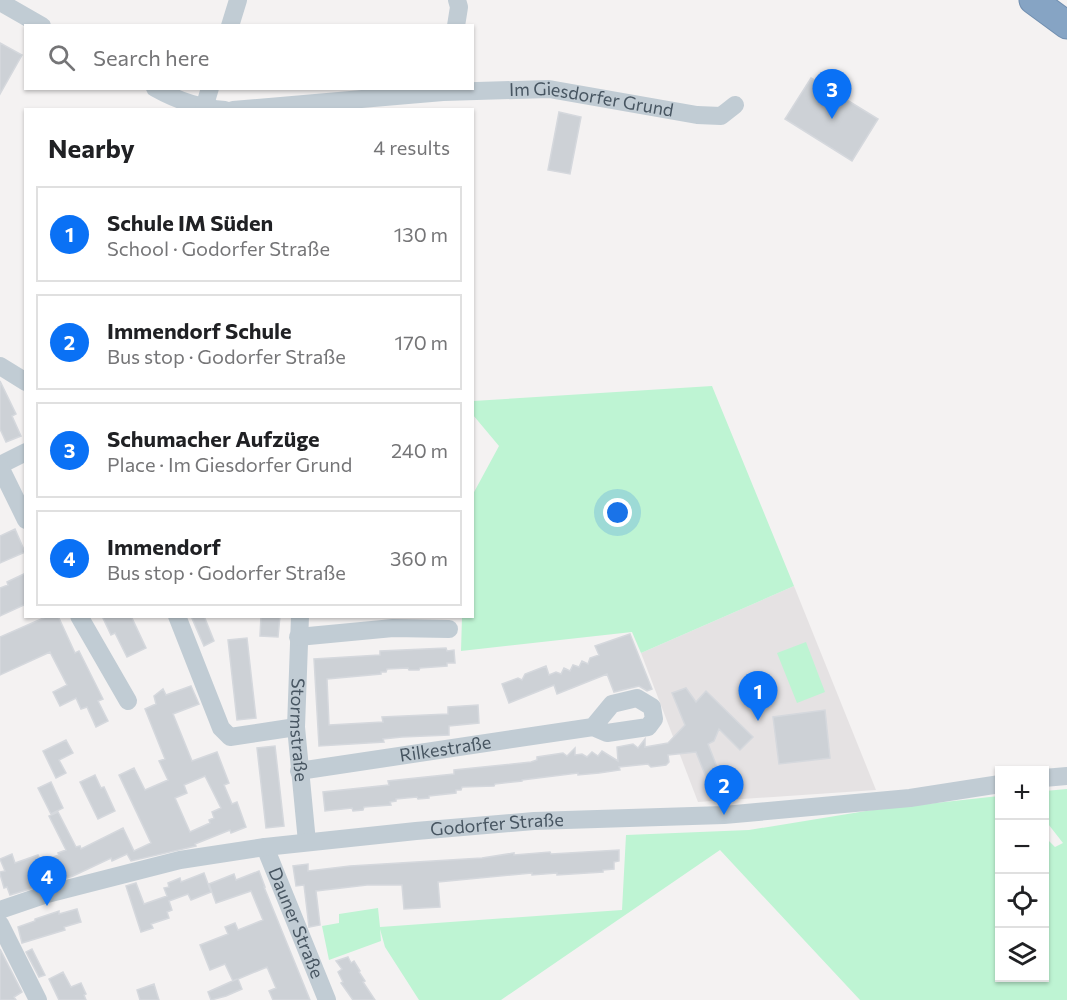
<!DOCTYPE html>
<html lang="en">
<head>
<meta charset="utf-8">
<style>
  :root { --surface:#fff; --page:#f6f6f6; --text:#202124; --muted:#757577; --line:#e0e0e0; --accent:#0a71f5 }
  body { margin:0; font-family:Commissioner,sans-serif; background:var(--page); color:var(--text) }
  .controls { position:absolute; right:18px; bottom:18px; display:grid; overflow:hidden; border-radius:0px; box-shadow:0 2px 4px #0004 }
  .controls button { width:54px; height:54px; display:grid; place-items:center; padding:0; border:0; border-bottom:2px solid var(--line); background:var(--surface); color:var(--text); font:30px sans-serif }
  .you { position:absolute; left:618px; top:513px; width:21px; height:21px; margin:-15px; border:4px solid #fff; border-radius:50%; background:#1a73e8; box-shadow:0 0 0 9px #1a73e833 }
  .badge { display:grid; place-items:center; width:39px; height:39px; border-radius:50%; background:var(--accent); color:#fff; font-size:20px; font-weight:700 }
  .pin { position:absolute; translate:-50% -50px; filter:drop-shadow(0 2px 3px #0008) }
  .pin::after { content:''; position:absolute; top:32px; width:21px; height:18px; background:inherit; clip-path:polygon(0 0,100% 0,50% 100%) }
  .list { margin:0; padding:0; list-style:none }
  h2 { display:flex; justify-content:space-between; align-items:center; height:78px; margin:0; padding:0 24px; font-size:26px }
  h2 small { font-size:20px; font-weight:400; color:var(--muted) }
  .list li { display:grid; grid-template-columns:39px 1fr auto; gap:18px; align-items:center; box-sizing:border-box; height:96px; margin:0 12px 12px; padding:0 12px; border:2px solid var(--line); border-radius:0px }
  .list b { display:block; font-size:22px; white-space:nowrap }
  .list p { margin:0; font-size:20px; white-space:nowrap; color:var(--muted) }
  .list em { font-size:20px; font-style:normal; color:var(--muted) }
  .icon { flex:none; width:33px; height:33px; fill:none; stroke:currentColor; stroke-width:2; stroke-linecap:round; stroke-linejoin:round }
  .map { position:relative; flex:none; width:1067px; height:1000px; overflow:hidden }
  .search { position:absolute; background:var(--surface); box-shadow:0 2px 4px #0004; left:24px; top:24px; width:450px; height:66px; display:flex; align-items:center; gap:15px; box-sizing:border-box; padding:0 21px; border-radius:0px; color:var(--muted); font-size:22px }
  .panel { position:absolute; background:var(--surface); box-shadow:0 2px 4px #0004; left:24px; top:108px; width:450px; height:510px; border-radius:0px }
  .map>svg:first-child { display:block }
</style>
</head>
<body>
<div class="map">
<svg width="1067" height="1000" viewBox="0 0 1067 1000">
  <rect width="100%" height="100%" fill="#f4f2f2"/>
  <path fill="#e5e2e3" d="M794,586L876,790L698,802L641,653Z"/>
  <path fill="#bef4d3" d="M712,386L794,586L641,653L632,632L461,651L462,617L472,616L473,494L499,446L473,415V401Z
    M806,642L825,692L797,703L777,653Z
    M1067,789V1000H860L720,850L501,1000H419L385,947L380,929L381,941L329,960L322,926L339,923V914L378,908L380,927L622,910L626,835L749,830L872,810L999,796L1000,978H1044L1045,837L1055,847L1063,843L1045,820V791Z"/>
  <path fill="#cdd1d6" stroke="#d5d8dd" stroke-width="1.5" fill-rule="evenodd" d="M0,43L22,55L0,94Z
    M811,78L878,119L852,161L785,119Z
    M559,112L581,117L570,174L548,170Z
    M0,381L16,414L12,416L21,436L6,442L0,429Z
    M15,529L25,552L0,563V536Z
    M26,573V604L0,616V588L8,585L7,582Z
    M48,616H58L75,653L79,651L103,699L98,701L108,721L96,727L87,707L81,709L76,698L60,706L53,692L67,685L50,652L0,675V637Z
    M102,616H131L146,648L127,657L115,633L111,635Z
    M191,616H204L214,641L204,646Z
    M261,616H280L278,637L260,636Z
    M630,634L652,689L647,691L639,686L614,692L607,674L557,694L554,685L509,703L502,684L518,678L522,680L525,674L546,666L549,675L556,672L561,674L564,668L570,671L573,665L579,667L582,661L588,664L590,658L599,655L595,646Z
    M247,638L256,718L237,720L228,640Z
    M446,648L447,651L454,650L455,663H447V666L420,668L419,670H409L408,668L387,669L386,672H381V674L327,679L329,725L383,722L382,717L448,714V707L478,705L479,723L449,726V735L402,737L383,739L384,742L319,746L314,659L380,655V651Z
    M191,686L199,704L173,714L192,761L217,752L229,783L224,785L232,804L237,802L246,827L231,833L230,830L195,844L196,846L131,861L127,854L112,861L111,858L73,876L10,895L7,887L4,888L0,874V872L5,871L0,859L12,854L15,863L38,855L41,861L59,855L58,853L66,850L49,816L58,812L76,847L80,846L81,849L123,828L134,851L151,843L119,775L134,768L145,790L168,780L159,761L165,759L145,709L156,704L154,696L163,689L166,695ZM205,776L221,808L212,812L214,818L209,820L210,823L190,832L175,798L187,793L184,785Z
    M686,688L696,702L706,691L753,737L740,750L719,729L714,741L708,744L719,772L706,777L696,752L668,755L669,762L666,765L651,767L648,764L619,767L620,770L599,773L578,775V773L522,780V781L495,784L494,786L462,787L461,790H456V793L429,796V798L418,799L417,797L396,799V801L390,802L391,805L364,807L363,810L353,811L352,808L325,811L323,792L389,785L388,781L454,774V770L531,762L537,760V757L563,753L567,756L575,748V755L582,754L587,757L592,752L598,756L602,751L618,761L617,747L633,744L638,748L645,739V747L668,743L685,725L672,693Z
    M825,710L830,758L779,764L773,717Z
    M66,740L73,753L59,760L66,773L56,778L43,751Z
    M275,746L284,826L266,828L257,748Z
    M95,775L101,788L104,787L115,811L98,819L80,782Z
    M51,782L63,808L51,814L38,788Z
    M619,850V861L614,862V869L603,870V872L557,875V873L532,875V873L438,882L440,907L404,909L402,885H367L316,891L320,925L309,927L304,885L296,886L293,866L308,864V871L350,866L482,858L514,853V855L550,852L551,854Z
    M259,871L265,887H264L310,1000H273L269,991L276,988L267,967L238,979L242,989L226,996L211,1000L208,992L237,979L233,981L225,964L210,970L200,945L228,934L225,927L235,923L238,930L263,920L251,891L216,903L209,884L234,874L236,880Z
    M204,873L211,892L191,900L188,894L169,901L172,910L167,912L169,918L151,924L153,928L141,932L126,886L136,883L144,904L167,896L164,888L169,887L168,883L180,878L181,882Z
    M77,909L81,922L64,927L65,930L22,943L18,927L35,921V919L59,911V914Z
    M0,949L22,992L14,997L16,1000H0Z
    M32,949L45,975L39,977L26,952Z
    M348,957L351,963L354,961L360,971L359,972L365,981L363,982L375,1000H353L341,983L343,982L338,972L342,969L336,961Z
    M63,972L71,987L81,983L86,994L84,995L86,1000H59L49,979Z
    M154,984L159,1000H140L137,990Z"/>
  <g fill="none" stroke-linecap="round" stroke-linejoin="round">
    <defs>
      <path id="highway" d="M1033,0L1067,25"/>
    </defs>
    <use href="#highway" stroke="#718fb0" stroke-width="29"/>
    <g stroke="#c1ccd4" stroke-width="18">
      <path d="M0,2L42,26"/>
      <path d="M230,26L238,0"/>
      <path d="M456,26L459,7L457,0"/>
      <path d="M155,88C178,101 199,108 225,110"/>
      <path d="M204,108L210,88"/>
      <path id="s1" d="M233,110L443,92L549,89L697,115L721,116L735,105"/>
      <path d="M0,366L26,382"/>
      <path d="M0,465L26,452"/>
      <path d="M0,467L26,520"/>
      <path d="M79,616L128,701"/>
      <path d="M177,616L221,728L230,737L296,727"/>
      <path id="s2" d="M300,616L296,727L307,842"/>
      <path d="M298,637L393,628L449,629"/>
      <path id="s3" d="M299,771L593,727L607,733L648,727L654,719L652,707L637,698L612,704L593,727"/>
      <path d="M1044,778L1067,776"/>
      <path id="s4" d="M265,847L327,1000"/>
      <path id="s5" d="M0,910L47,894L180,860L265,847L416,831L534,821L724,815L910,798L1000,784"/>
      <path d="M0,924L38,1000"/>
    </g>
    <use href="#highway" stroke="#86a4c4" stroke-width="27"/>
  </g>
  <g text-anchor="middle" stroke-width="4.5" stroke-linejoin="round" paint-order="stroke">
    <g font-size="18" fill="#475561" stroke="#fff">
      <text dy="6" stroke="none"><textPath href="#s1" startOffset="360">Im Giesdorfer Grund</textPath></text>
      <text dy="6" stroke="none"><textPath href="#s2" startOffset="114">Stormstraße</textPath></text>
      <text dy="6" stroke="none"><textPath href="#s3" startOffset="148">Rilkestraße</textPath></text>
      <text dy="6" stroke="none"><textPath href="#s5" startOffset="506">Godorfer Straße</textPath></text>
      <text dy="6" stroke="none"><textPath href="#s4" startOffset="82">Dauner Straße</textPath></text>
    </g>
  </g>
</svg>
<div class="controls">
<button>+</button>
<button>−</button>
<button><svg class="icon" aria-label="locate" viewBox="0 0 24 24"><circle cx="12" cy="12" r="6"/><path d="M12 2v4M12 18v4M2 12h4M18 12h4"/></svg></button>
<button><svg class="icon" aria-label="layers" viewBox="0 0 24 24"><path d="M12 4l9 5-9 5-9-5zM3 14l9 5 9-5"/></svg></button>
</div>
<div class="you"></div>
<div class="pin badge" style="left:758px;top:721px">1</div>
<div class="pin badge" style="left:724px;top:815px">2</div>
<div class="pin badge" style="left:832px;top:119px">3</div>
<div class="pin badge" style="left:47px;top:906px">4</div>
<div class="search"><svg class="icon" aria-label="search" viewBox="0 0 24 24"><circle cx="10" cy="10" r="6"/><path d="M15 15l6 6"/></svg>Search here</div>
<section class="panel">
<h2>Nearby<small>4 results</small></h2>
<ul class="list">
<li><span class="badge">1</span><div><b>Schule IM Süden</b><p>School · Godorfer Straße</p></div><em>130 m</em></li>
<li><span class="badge">2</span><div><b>Immendorf Schule</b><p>Bus stop · Godorfer Straße</p></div><em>170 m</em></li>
<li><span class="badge">3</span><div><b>Schumacher Aufzüge</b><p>Place · Im Giesdorfer Grund</p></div><em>240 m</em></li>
<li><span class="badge">4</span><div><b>Immendorf</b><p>Bus stop · Godorfer Straße</p></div><em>360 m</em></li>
</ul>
</section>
</div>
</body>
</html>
